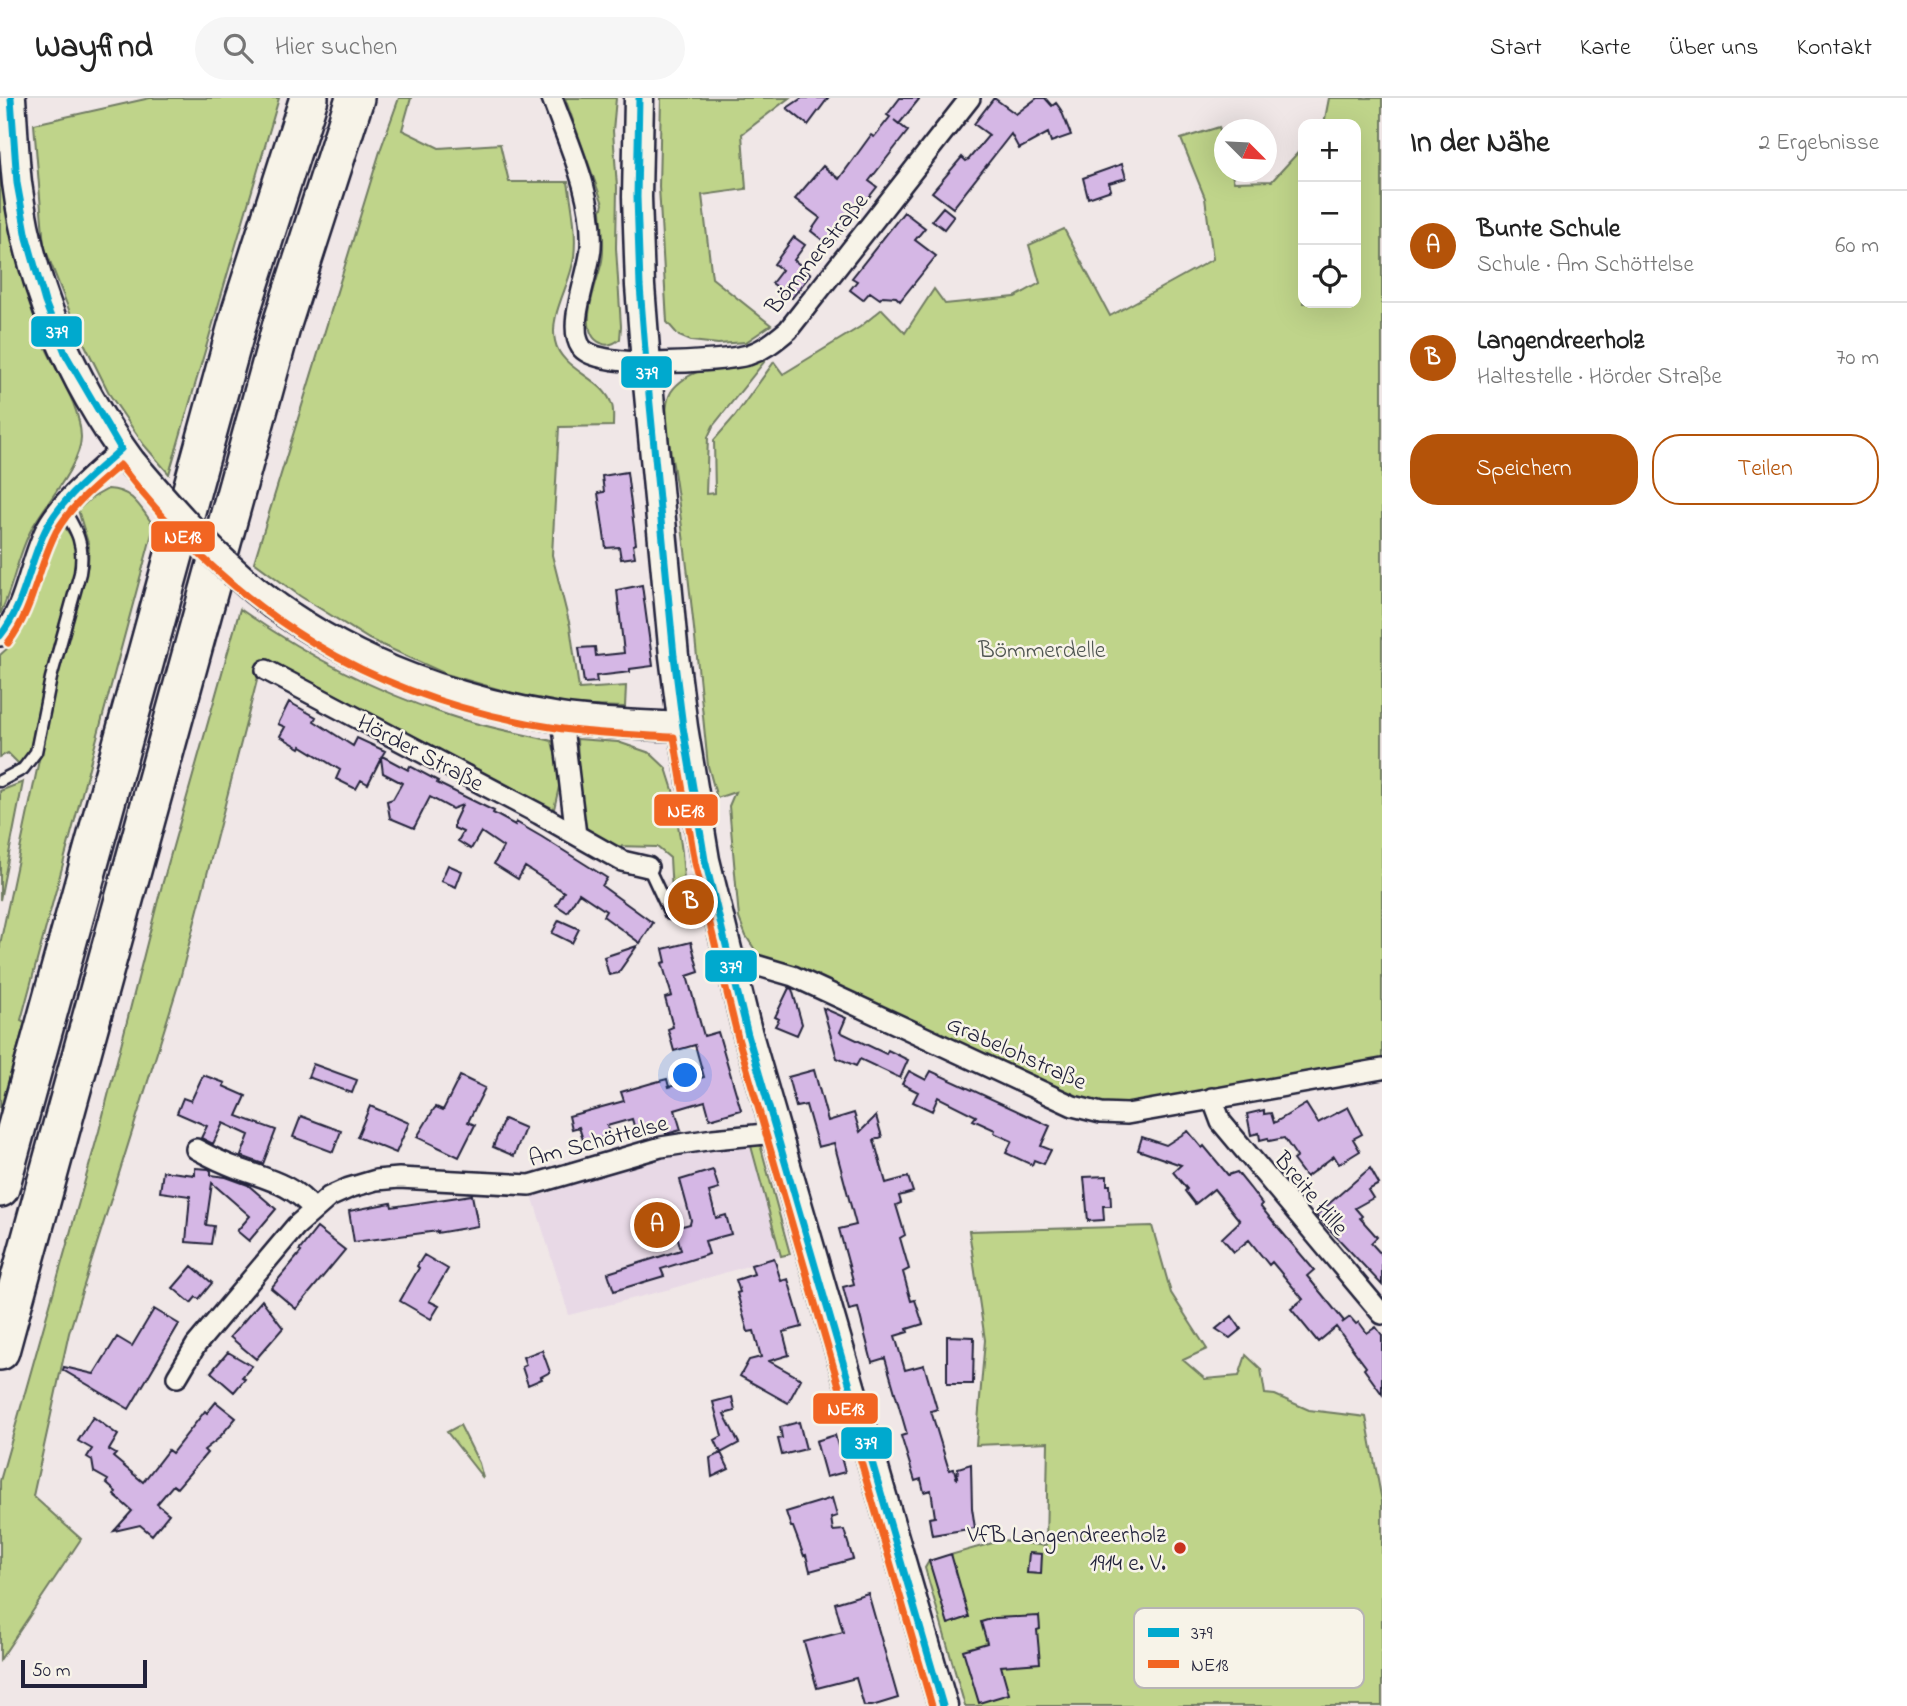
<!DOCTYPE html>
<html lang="de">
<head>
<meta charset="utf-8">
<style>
  :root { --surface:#fff; --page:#f6f6f6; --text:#222; --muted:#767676; --line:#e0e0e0; --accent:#b45309 }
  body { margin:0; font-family:"Indie Flower",sans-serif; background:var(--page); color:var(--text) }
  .controls { position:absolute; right:21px; top:21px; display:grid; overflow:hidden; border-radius:14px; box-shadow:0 7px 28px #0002 }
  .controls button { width:63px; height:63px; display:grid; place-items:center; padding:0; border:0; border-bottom:2px solid var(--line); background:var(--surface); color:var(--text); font:35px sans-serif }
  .compass { position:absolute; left:1214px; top:21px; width:63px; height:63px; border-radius:50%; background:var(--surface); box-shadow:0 7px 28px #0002; rotate:114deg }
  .scale { position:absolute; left:21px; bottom:18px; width:126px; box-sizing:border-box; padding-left:7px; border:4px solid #22223b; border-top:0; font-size:19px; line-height:24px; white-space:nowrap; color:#22223b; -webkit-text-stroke:5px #f7f3e8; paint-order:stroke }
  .you { position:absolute; left:686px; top:978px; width:24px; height:24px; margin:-18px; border:5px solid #fff; border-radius:50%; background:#1a73e8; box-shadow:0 0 0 10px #1a73e833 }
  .badge { display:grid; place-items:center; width:46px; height:46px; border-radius:50%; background:var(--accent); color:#fff; font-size:23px; font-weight:700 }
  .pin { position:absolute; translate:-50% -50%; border:4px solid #fff; box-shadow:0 2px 7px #0006 }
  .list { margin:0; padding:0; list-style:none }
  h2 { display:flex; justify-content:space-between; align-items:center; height:91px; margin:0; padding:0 28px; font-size:30px }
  h2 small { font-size:23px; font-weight:400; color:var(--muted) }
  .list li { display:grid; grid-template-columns:46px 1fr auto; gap:21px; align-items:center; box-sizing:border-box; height:112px; padding:0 28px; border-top:2px solid var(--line) }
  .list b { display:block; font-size:26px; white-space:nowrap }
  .list p { margin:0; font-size:23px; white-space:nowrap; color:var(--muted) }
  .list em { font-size:23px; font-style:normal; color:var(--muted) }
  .actions { display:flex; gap:14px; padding:21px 28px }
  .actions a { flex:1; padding:16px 0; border:2px solid var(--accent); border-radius:28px; text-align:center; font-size:24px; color:var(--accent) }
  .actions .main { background:var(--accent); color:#fff }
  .icon { flex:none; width:38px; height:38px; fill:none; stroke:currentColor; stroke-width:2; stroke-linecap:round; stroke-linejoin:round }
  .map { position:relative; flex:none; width:1382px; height:1608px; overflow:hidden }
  header { display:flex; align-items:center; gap:42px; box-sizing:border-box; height:98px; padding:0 35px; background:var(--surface); border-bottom:2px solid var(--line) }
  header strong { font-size:33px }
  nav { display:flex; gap:38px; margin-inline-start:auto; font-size:24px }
  .search { width:490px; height:63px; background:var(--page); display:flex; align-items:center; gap:18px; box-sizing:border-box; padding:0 24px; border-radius:38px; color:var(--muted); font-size:26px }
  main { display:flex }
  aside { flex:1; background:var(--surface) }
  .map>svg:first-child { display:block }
</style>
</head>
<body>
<header>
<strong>Wayfind</strong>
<div class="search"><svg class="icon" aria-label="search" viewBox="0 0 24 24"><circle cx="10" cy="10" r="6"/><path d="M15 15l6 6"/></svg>Hier suchen</div>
<nav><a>Start</a><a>Karte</a><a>Über uns</a><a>Kontakt</a></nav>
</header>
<main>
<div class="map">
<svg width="1382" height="1608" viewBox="0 0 1382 1608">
  <rect width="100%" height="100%" fill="#f0e7e7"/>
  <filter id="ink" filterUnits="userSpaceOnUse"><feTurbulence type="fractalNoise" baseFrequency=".0143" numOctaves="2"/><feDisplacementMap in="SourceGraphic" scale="14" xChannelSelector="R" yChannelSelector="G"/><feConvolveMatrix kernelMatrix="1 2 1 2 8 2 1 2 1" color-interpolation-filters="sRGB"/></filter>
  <g filter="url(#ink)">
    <path fill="#e8d9e6" d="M751,1048L781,1158L670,1191L569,1217L532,1097L545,1096L617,1070L663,1059L702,1052Z"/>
    <path fill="#bfd48a" stroke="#707b62" stroke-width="2" d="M150,0H279L169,376L144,347L110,297L75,227L44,148L34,26Z
      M399,0H411L402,32L439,50L500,46L509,84H568C572,109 577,134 574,159C571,186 549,216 555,243C561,273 603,279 612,307C614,312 613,322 613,328L559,329L552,457L570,528L579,591L626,588L625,609L553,607L446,576L369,541L300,498L254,464L381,50Z
      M565,0H616L613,33L617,89L616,150L621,228L620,241C614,246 608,249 601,245C575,234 598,183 602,163C605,147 602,129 601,113L603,106Z
      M661,0H789L742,36L746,91L702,97L712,180L771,227L746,244L718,246L691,243L679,238L667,224L659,89Z
      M1329,0H1382V962L1127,1006H1095L1058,996L759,858L746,838L739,820L729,708L735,694L717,700L708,668C698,569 689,471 674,373C671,352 660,312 671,294C690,266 737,265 768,259L713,328L708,339L706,396L715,395L714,342L735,318L774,264L783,276L860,229L882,211L905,235L934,191L945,206L1015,199L1040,185L1029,147L1064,131L1110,218L1213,161L1205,100L1181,41L1219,29L1224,50V74H1231L1234,84L1272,83L1303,49V205H1356V26H1324Z
      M0,71C10,128 22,186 42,241C54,272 80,304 81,339C81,367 44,407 31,432C17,459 13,490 0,516Z
      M108,391C133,392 140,409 154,428L21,922L25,924L0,1013V846L60,563L88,467L89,448L78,412L90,401Z
      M62,425L75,444L77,457L75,473L49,563L29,657L19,666L8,655L0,659V557C29,534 31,503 41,470C46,454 53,439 62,425Z
      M240,511C303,555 369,591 442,615C477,628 515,634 552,643L561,680L554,711L262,563L180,881L69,1235L33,1398L81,1441L0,1562V1383L99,1033L159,798Z
      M577,641L618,644L650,655L666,670L673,692L682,754L686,809L673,812L670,760L657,749L613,748L587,732L580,702Z
      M23,684L0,802V693Z
      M760,1046L790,1156L781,1158L751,1048Z
      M1152,1128L1171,1195L1207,1251L1183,1262L1205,1281L1239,1278L1246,1257L1261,1271L1265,1296L1275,1297L1309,1312L1366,1319L1382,1403V1608H965L925,1470L929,1463L1003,1442L1046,1448L1048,1344L976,1347L985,1242L969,1133Z
      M460,1327L479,1365L483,1380L447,1334Z"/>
    <path fill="#d5b7e5" stroke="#22223b" stroke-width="2" d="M802,0H828L808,27L787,10Z
      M900,0H920L899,26L894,22L908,33L869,83L877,89L830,148L811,133L820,120L795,101L823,68L839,81L871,37L874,39L890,19L887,17Z
      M994,0L1016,16L1037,0H1045L1052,8L1056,5L1061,12L1071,37L1051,44L1048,35L1019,51L1011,36L953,110L932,94L962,59L966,63L969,61L989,37L974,26Z
      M1122,66L1126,80L1109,85L1111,92L1088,100L1083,80Z
      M943,109L954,118L944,131L932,122Z
      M904,114L925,130L915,142L936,158L900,203L896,199L883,198L880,201L870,194L863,202L850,192L857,183L852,180Z
      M794,139L805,147L794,162L811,176L792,200L772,185L782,172L774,166Z
      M627,374L636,446L633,447L635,459L621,461L619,449L606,450L598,395L604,394L602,378Z
      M642,487L653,568L630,571V574L596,578L597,584L584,585L579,550L595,549L596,558L624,555L617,492Z
      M289,604L316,619L314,623L353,648L357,640L385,653L382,658L408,672L410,668L438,683L437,685L494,713L493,715L515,727L516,724L542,739L607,780L602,788L653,825L640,845L603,818L606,813L579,795L567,814L556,807L564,794L525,769L518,781L494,766L503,749L481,734L471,751L458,743L463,734L454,730V724L462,707L452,711L430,699L414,730L390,720L387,703L393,701L402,685L383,675L381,660L368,686L361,682L356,691L336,681L340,672L301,648L300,650L280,638L285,629L278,626Z
      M448,767L462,773L456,789L441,783Z
      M559,822L579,831L572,845L552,835Z
      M691,844L699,874L687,878L704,938L718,934L741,1012L710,1021L705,1003L675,1012L681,1032L666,1036L665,1030L637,1038L632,1021L607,1028L610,1038L584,1045L579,1029L572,1031L569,1018L624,1003L621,994L652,985L667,981L669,989L704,979L695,947L674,953L668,931L673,929L665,900L672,898L662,865L666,864L663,851Z
      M637,848L618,875L609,877L604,859Z
      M789,890L792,891L802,926L797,937L775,928L779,921L775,919Z
      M823,910L846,920L840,934L886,956L888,952L908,962L900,980L860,961L856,968L837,960Z
      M313,966L357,982L352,995L308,979Z
      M814,972L828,1023L854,1015L860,1034L876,1018L882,1039L874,1042L886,1085L908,1079L913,1094L899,1098L901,1105L896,1107L905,1137L900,1140L909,1171L903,1174L911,1203L915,1202L923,1226L907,1231L908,1234L895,1238L905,1272L924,1267L937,1311L931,1313L949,1372L954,1371L957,1382L958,1370L971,1366L972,1410L975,1430L932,1437L929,1420L935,1419L931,1392L924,1394L921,1381L915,1383L901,1338L907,1336L885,1260L872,1264L858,1210L849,1212L843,1189L854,1186L839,1131L856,1127L834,1045L818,1049L806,1007L796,1009L788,979Z
      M909,973L926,982L931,973L1050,1028L1041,1048L1051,1052L1044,1066L1034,1062L1032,1067L1006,1055L1012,1043L994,1035L995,1032L973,1022L976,1018L938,999L932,1013L913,1004L918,994L902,986Z
      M203,977L225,985L223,988L246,998L237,1018L276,1032L263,1066L241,1058L249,1037L223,1025L213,1046L201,1040L207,1028L177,1015L183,1000L191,1003Z
      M460,978L485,990L468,1024L475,1027L459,1059L417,1039L434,1011L436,1009L443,1012Z
      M1306,1006L1318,1025L1348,1009L1362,1036L1353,1041L1360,1053L1339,1066L1334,1058L1306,1079L1293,1062L1297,1059L1284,1040L1269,1043L1268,1040L1260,1042L1259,1035L1251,1037L1247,1016L1264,1012V1016L1271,1015L1274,1025Z
      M370,1008L409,1025L396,1055L357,1039Z
      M301,1018L341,1033L333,1054L293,1039Z
      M504,1021L525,1030L514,1058L493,1049Z
      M1188,1033L1202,1050L1204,1048L1228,1077L1237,1074L1250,1090L1262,1106L1260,1108L1314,1172L1307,1178L1344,1223L1342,1225L1350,1219L1356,1226L1359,1224L1367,1235L1376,1229L1382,1237V1296L1364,1271L1366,1269L1336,1229L1318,1244L1291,1211L1303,1201L1272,1164L1269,1167L1249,1142L1234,1154L1222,1140L1240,1123L1214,1091L1195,1106L1185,1093L1187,1091L1173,1074L1181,1067L1138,1052L1142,1039L1166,1047Z
      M195,1070L209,1071L211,1073V1077L226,1079L248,1087L276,1111L249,1143L237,1133L250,1118L212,1085L206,1127L214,1128L211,1146L186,1144L190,1098L160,1094L163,1073L195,1077Z
      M1370,1070L1379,1086L1368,1092L1373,1100L1355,1110L1362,1118L1360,1120L1377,1139L1371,1145L1382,1157V1187L1316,1117Z
      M713,1072L719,1091L709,1094L716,1120L726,1117L731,1136L705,1143L709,1156L661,1171L664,1178L614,1193L608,1175L681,1152L675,1130L690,1126L691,1122L680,1082Z
      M1107,1078V1087H1110L1111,1108H1103L1104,1122L1088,1123L1084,1079Z
      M472,1097L478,1128L437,1135L438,1133L354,1144L349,1113L391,1105L392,1109Z
      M317,1130L345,1152L296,1211L271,1190L301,1154L299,1153Z
      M424,1157L448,1171L429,1203L439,1208L431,1221L400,1203L419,1170L417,1168Z
      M774,1160L781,1183L788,1181L802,1229L783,1234L789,1257L769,1263L801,1281L788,1305L740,1278L749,1262L761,1259L754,1233L748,1234L737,1195L740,1194L736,1182L754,1176L751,1167Z
      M192,1168L212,1185L199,1201L196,1199L191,1205L173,1190Z
      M262,1202L283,1230L256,1261L230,1239Z
      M154,1211L179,1226L129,1311L63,1272L64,1269L94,1276L117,1239L132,1248Z
      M1232,1218L1241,1231L1230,1240L1216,1231Z
      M947,1238L974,1239L973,1286H947Z
      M542,1252L550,1274L541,1279L542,1281L528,1287L522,1269L526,1267L523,1259Z
      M228,1254L252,1268L242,1279L245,1281L234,1294L211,1274Z
      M732,1299L735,1313L724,1316L739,1345L721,1355L729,1371L712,1379L710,1360L721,1355L715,1342L722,1338L713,1304Z
      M216,1304L236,1320L218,1341L204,1352L207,1355L177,1390L173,1387L157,1406L169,1416L152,1437L140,1427L114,1433L132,1413L114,1397L116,1394L106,1385L108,1382L94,1374L92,1362L87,1359L92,1351L78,1343L93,1319L118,1337L109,1352L116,1356L113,1359L143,1384L168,1352L172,1355L205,1313L207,1315Z
      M799,1324L806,1351L782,1357L778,1341L782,1340L780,1329Z
      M835,1337L845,1374L826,1379L816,1343Z
      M832,1400L837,1418L831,1420L833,1433L844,1432L853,1461L810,1473L806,1457L804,1458L793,1429H791L786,1414Z
      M1029,1455L1042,1456L1041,1476L1027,1475Z
      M951,1456L969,1519L948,1526L929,1463Z
      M868,1495L898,1600L872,1608H864L856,1580L817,1590L804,1544L843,1534L835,1505Z
      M1039,1518L1040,1531L1037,1532L1040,1565L1001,1568L1009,1596L979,1605L963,1552L987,1545L981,1524L994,1520Z"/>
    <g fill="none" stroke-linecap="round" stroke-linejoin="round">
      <defs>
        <path id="lane" d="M0,683L23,671L36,654L51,580L80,475C85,446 77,433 62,408
          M648,769L670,816"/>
        <path id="street" d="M552,0C569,47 594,98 591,149C590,174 566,227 581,249C597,273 721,264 748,257C764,252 776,242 788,232L970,0
          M0,538C26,511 29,463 47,429C62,401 98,373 121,351
          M266,572L539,716L622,763L648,769
          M562,621L576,737
          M728,859L793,878L1073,1008L1101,1015L1127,1016L1382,971
          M1212,1000L1221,1024L1382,1216
          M196,1051C209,1058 223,1065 237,1070C266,1081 293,1086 313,1111
          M177,1279L196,1247L296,1128L329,1099L349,1090L376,1082L399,1080L530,1087L661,1049L713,1041L776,1035"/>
        <path id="secondary" d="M11,0C13,28 14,57 17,85C30,186 70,282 131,364
          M639,0L637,99L640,188L646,265L674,558L683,629L705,762L748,937L943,1608
          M274,507C358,568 459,604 560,620C600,626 642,627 683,629"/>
        <path id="highway" d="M0,1090L241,213L309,0
          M0,1253L282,226L355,0"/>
      </defs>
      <use href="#lane" stroke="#22223b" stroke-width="15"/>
      <use href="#street" stroke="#22223b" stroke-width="24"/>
      <use href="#secondary" stroke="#22223b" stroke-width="33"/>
      <use href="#highway" stroke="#22223b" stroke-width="42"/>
      <use href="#lane" stroke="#f7f3e8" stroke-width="10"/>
      <use href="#street" stroke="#f7f3e8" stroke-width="19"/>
      <use href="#secondary" stroke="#f7f3e8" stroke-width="28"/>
      <use href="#highway" stroke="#f7f3e8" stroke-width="37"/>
      <defs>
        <path id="secondary-bridge" d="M131,364C175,416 219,466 274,507"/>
      </defs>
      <use href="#secondary-bridge" stroke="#22223b" stroke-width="33" stroke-linecap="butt"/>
      <use href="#secondary-bridge" stroke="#f7f3e8" stroke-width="28"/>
      <defs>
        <path id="bus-1" d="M11,0L17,85L27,140L45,204L66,257L121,351
          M639,0L637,99L640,188L646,265L674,558L683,629L705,762L748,937L943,1608
          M0,538C26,506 28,465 47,429C64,398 95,375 121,351"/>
        <path id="bus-2" d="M8,545C34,511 37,471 56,434C71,407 97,387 120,367C236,517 373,604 563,631C600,636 637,637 674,639L695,765L738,940L932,1608"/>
      </defs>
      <use href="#bus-1" stroke="#f7f3e8" stroke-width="12"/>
      <use href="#bus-2" stroke="#f7f3e8" stroke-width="12"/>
      <use href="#bus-1" stroke="#00a9ce" stroke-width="7"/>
      <use href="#bus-2" stroke="#f26522" stroke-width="7"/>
    </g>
  </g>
  <circle fill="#c8321e" stroke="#f7f3e8" stroke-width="2.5" cx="1180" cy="1450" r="7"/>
  <g text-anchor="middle" stroke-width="5" stroke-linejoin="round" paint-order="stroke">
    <g font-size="24" fill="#22223b" stroke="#f7f3e8">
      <text transform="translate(816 155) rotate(-51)" y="8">Bömmerstraße</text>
      <text transform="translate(421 654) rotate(28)" y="8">Hörder Straße</text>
      <text transform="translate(1017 954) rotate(24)" y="8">Grabelohstraße</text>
      <text transform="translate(598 1042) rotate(-15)" y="8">Am Schöttelse</text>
      <text transform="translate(1312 1095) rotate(50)" y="8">Breite Hille</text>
    </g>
    <g font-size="24" fill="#515753" stroke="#f7f3e8">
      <text x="1042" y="559">Bömmerdelle</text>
    </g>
    <g font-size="24" fill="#22223b" stroke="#f7f3e8" text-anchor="end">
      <text x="1166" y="1444">VfB Langendreerholz<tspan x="1166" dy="28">1914 e. V.</tspan></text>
    </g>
  </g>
  <rect x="1134" y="1510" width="230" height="80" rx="10" fill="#f7f3e8" stroke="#b7b4b4" stroke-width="2"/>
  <rect x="1148" y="1530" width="31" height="9" fill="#00a9ce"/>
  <rect x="1148" y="1562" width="31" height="8" fill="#f26522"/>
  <g font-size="19" fill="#22223b">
    <text x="1191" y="1541">379</text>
    <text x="1191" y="1573">NE18</text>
  </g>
  <g stroke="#f7f3e8" stroke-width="2.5">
    <rect x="30" y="217" width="53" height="33" rx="7" fill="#00a9ce"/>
    <rect x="620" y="257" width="53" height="34" rx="7" fill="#00a9ce"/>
    <rect x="150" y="422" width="66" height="33" rx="7" fill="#f26522"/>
    <rect x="653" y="695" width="66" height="34" rx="7" fill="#f26522"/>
    <rect x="704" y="851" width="54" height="34" rx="7" fill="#00a9ce"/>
    <rect x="812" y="1294" width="67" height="33" rx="7" fill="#f26522"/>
    <rect x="840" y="1328" width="53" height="34" rx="7" fill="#00a9ce"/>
  </g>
  <g font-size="19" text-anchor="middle" font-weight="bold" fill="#fff">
    <text x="57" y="240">379</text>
    <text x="647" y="281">379</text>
    <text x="183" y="445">NE18</text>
    <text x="686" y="719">NE18</text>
    <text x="731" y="875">379</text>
    <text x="846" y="1317">NE18</text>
    <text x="866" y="1351">379</text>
  </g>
</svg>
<div class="controls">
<button>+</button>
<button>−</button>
<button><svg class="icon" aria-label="locate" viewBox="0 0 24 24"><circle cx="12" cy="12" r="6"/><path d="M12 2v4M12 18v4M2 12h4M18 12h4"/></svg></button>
</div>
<svg class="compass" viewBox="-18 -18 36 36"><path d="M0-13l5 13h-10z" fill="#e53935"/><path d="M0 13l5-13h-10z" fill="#767676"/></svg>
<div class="scale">50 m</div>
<div class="you"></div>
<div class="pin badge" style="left:657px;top:1127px">A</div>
<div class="pin badge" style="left:691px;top:804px">B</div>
</div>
<aside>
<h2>In der Nähe<small>2 Ergebnisse</small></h2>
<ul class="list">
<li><span class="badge">A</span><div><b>Bunte Schule</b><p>Schule · Am Schöttelse</p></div><em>60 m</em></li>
<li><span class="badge">B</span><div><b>Langendreerholz</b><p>Haltestelle · Hörder Straße</p></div><em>70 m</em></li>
</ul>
<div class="actions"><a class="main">Speichern</a><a>Teilen</a></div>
</aside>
</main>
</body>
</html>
